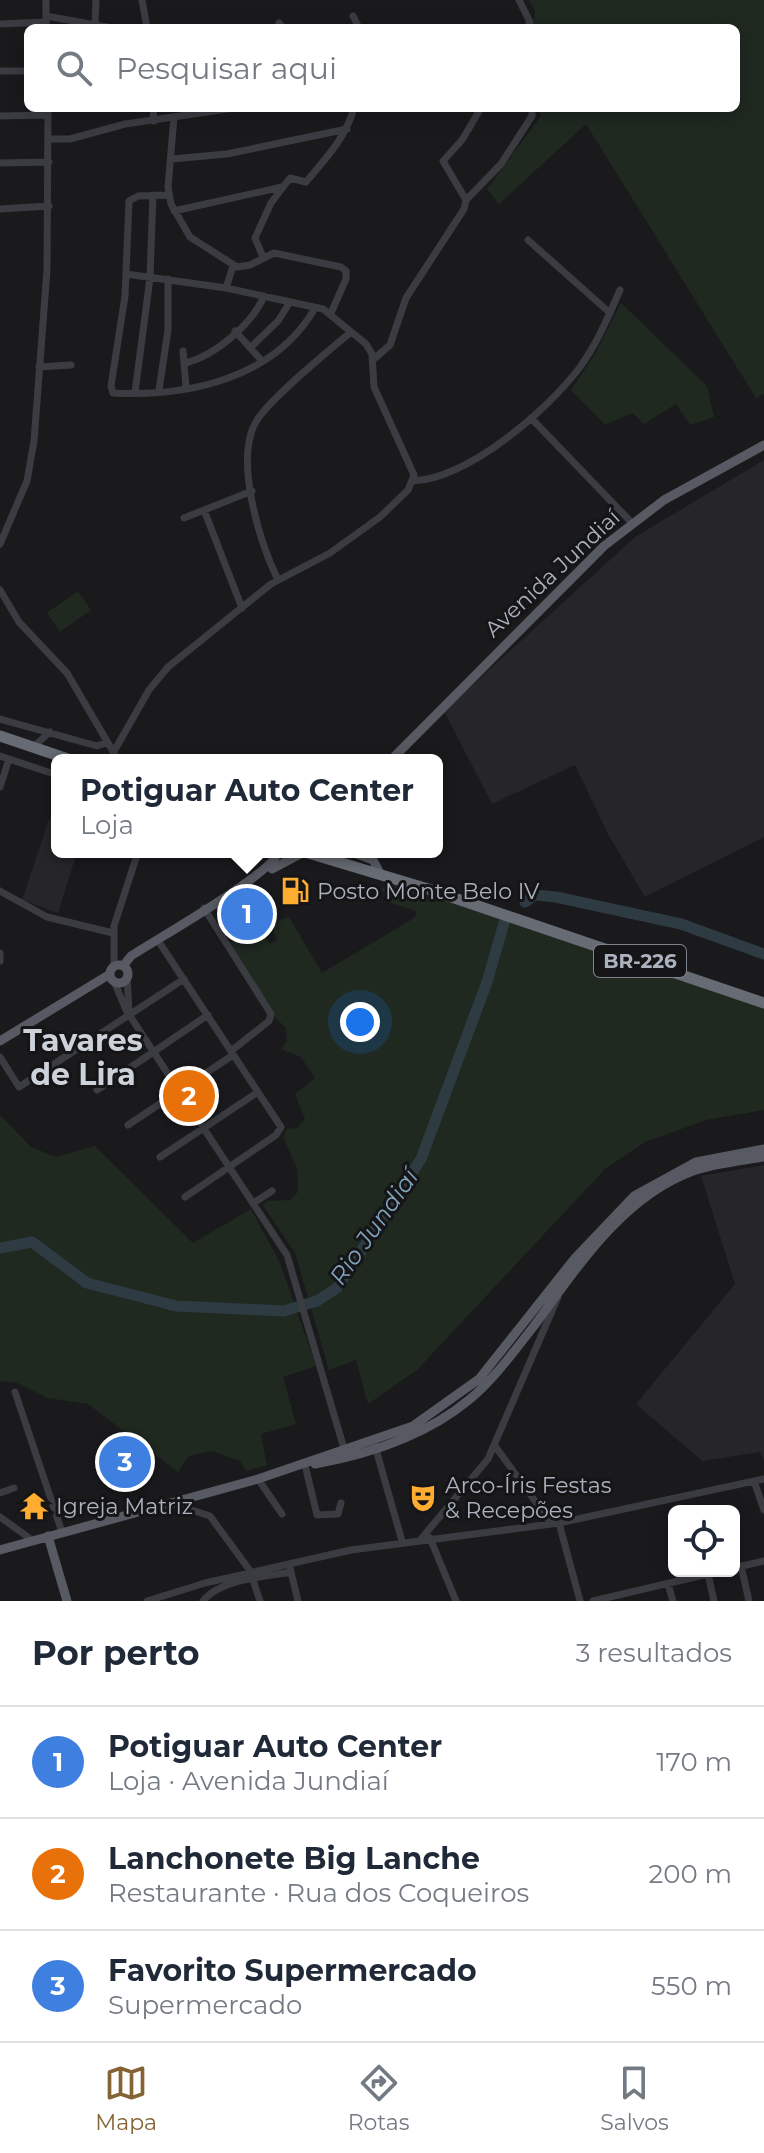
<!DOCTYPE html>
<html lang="pt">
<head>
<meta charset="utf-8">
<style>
  :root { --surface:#fff; --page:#f6f6f7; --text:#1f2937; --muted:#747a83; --line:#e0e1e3; --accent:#846434 }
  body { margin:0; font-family:Montserrat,sans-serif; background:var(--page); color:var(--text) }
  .controls { position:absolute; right:24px; bottom:24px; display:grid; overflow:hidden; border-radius:12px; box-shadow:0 4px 20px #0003 }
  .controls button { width:72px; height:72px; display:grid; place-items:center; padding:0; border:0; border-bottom:2px solid var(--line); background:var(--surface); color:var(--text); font:40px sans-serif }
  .you { position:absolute; left:360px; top:1022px; width:28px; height:28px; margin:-20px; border:6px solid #fff; border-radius:50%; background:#1a73e8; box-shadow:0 0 0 12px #1a73e833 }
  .badge { display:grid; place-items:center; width:52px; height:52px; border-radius:50%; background:var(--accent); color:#fff; font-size:26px; font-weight:700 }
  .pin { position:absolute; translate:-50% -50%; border:4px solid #fff; box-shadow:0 2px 8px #0006 }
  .popup { position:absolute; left:51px; top:754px; width:392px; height:104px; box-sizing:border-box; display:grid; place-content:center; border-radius:12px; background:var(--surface); filter:drop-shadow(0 2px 6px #0005); font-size:26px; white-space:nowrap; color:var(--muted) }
  .popup b { font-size:30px; color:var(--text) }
  .popup::after { content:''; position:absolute; left:50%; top:100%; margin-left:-16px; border:16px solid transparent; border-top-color:var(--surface) }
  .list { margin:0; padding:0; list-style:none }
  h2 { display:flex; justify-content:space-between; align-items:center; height:104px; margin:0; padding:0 32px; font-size:34px }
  h2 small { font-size:26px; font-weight:400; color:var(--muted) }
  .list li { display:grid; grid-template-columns:52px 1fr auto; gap:24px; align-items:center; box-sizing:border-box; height:112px; padding:0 32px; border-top:2px solid var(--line) }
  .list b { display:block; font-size:30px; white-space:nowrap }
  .list p { margin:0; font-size:26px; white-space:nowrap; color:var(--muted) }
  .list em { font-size:26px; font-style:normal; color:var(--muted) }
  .icon { flex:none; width:44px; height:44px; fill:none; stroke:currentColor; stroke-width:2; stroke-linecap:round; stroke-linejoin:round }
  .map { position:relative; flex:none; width:764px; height:1601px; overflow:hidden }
  .search { position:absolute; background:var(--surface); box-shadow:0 4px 20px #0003; left:24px; right:24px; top:24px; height:88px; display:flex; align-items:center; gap:20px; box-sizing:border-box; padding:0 28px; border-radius:12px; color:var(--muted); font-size:30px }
  .sheet { height:440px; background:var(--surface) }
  nav { display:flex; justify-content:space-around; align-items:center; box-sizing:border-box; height:112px; border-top:2px solid var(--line); background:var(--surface); font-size:22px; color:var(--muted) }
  nav a { display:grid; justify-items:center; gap:4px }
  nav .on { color:var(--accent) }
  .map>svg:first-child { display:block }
</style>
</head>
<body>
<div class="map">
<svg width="764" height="1601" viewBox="0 0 764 1601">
  <rect width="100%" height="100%" fill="#1a1a1d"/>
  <path fill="#26262a" d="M764,460V837L645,897L608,834L575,765L492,804L444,711L635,537Z
    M57,817V852H77L58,913L22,900L49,819Z
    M764,1165V1460L760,1452L702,1461L636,1404L735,1284L701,1176Z"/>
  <path fill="#1f2920" d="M529,0H764V394L756,398L586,124L499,204L487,189L541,116L539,108H736V28H532L535,11Z
    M621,303L707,386L714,417L690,425L676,404L644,424L633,413L605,425L571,390L595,354Z
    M78,591L91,610L60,632L47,613Z
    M390,879L764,998V1110L706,1120L645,1142L605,1169L417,1370L368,1404L356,1360L329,1370L295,1253L263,1205L267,1201L290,1200L298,1192L297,1168L283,1137L287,1129L297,1128L305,1119L295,1094L315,1078L301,1057L281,1049L287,1041L286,1028L268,1010L228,944L258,925L270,944L277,940L269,923L289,917L322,973L414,918L417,912C403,903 386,909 382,889Z
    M0,1115L31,1147L56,1157L95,1146L193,1243L251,1209L280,1263L316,1366L283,1377L296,1424L261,1434L267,1465L246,1471L240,1461L212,1451L189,1456L178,1472L88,1404L48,1398L17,1383L0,1381Z"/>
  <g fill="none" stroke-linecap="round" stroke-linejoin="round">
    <path stroke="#2e3b43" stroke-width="11" d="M525,902L535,895L556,897L681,924L764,954
      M0,1248L32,1242L87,1283L176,1306L284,1311L317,1301L337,1288L421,1159L487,982L504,923"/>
    <path stroke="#3b3c42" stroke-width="7" d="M46,0V28
      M142,0L147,28
      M519,0L530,22L527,28
      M46,16L112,28
      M353,16L359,28
      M279,23L283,28
      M0,24L46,22
      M95,24L96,0
      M0,71H28
      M153,108L154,121
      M0,116L48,115
      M174,117L168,187L171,204L190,237L237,267L250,265L274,253L341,267L346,271V279L331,313
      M49,139H70L125,124L234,108
      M172,159L227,154L347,129
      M0,163L49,162
      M168,195L138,196L129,201L125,296L111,386L113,393C189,397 275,378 315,308
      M466,200L501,164L532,116V108
      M0,209L49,206
      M174,211L282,187
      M528,240L610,313
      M263,257L255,238L271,203L290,178L306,182C326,158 345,139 354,108
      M226,288L233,266
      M235,331L262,361
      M250,348L278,321L290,302
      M183,351L186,387
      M374,359L390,345L406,298L464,209L466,200L443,161L462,140L481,108
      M186,363C216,355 252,324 264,296
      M39,367L71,365
      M159,390L168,330V279
      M135,392L150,278L153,195
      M531,418L632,523
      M413,481C469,478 547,411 580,367C597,344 608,317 620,290
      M204,510L242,608
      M184,518L252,491
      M0,544L27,481L34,441L47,270L48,108
      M278,580C260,543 233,458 257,420C273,396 327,352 351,332
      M0,590L19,622L67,673L118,760
      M0,719L97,746L106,743
      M33,747L50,732
      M113,753L149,690L168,667L271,584L330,553L380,517L408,490L414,475L374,387L372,354L366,344L323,309L226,288L126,274
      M0,756L57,775
      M0,787L9,759
      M0,891L47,917L113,933
      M204,908L271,1014L269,1021L231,1051
      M157,939L281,1127L276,1135L185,1197
      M0,953V961
      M114,966V926L138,852
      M127,975L129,1012
      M114,981L126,1010L287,1255L345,1452
      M0,1057L19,1087L184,979
      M97,1090L208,1015
      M128,1125L233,1055
      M160,1157L258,1092
      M255,1202L272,1191
      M15,1392L62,1532
      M373,1439L402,1541
      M495,1446L551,1523
      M305,1465L317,1515L338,1514L341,1503
      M258,1479L282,1514
      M754,1481L764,1510
      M0,1493L14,1488
      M173,1504L210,1516L251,1572
      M0,1517L32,1540
      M559,1523L580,1601
      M430,1538L456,1601
      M421,1539L488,1459L558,1297
      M741,1566L749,1601
      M290,1568L298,1601
      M734,1568L764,1561
      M708,1574L714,1601
      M253,1580L260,1601
      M668,1584L673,1601
      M147,1601L205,1583L351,1550L559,1523L764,1479
      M203,1601C220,1579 264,1577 291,1572
      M593,1601L721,1571"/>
    <path stroke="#575a62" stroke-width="9" d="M391,760L604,546L664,500L764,445
      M352,852L373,860L381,875
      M272,869L304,852
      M110 974a9 9 0 1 1 18 0a9 9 0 1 1-18 0Z
      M123,966L131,956C155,940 274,873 278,852
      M0,1041L110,974
      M315,1464C370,1454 427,1435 470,1399C495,1378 514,1351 534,1326C577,1268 622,1197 693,1171C716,1163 740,1161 764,1157
      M48,1536L67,1601
      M0,1550L258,1479L413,1426L479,1379L575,1258L634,1196L696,1162L764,1149"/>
    <path stroke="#666b74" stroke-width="11" d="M0,736L71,760
      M305,852L428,889L764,1003"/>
  </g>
  <defs>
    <symbol id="fuel-bare" viewBox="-9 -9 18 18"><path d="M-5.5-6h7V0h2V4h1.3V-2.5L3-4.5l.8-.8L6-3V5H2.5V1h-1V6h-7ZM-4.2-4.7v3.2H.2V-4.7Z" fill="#ffad30" stroke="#151518" stroke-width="2.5" paint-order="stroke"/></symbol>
    <symbol id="theatre-bare" viewBox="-9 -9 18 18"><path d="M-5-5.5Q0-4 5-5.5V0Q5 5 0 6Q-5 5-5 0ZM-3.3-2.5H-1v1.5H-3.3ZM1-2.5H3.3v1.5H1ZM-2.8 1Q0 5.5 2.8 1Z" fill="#ffad30" stroke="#151518" stroke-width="2.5" paint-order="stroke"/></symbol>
    <symbol id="temple-bare" viewBox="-9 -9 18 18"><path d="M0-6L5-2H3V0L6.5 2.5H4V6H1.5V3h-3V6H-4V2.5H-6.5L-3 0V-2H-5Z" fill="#ffad30" stroke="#151518" stroke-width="2.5" paint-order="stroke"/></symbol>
  </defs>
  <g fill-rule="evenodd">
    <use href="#fuel-bare" x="275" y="871" width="40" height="40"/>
    <use href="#theatre-bare" x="403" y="1478" width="40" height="40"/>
    <use href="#temple-bare" x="14" y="1486" width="40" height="40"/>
  </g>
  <g text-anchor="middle" stroke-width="6" stroke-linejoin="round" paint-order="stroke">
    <rect fill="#151518" stroke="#7f838c" stroke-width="2" x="594" y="945" width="92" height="32" rx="6"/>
    <g font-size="20" font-weight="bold" fill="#acb2bd">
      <text x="640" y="968">BR-226</text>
    </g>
    <g font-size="22" fill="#acb2bd" stroke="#151518">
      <text transform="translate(552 573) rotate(-43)" y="8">Avenida Jundiaí</text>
    </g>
    <g font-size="22" fill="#acb2bd" stroke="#151518" text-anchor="start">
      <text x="317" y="899">Posto Monte Belo IV</text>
      <text x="445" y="1493">Arco-Íris Festas<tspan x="445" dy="25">&amp; Recepões</tspan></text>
      <text x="56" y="1514">Igreja Matriz</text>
    </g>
    <g font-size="24" font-style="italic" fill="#81a3ba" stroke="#151518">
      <text transform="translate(374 1227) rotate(-55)" y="8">Rio Jundiaí</text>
    </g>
    <g font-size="30" font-weight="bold" fill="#cdd1d9" stroke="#151518">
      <text x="83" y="1051">Tavares<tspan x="83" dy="34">de Lira</tspan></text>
    </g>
  </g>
</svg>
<div class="controls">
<button><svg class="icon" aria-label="locate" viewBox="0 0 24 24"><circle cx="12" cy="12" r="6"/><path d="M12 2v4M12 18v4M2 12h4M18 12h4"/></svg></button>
</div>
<div class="you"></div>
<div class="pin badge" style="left:247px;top:914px;background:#3f7fe0">1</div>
<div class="popup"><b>Potiguar Auto Center</b>Loja</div>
<div class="pin badge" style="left:189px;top:1096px;background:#e8710a">2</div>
<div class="pin badge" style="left:125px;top:1462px;background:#3f7fe0">3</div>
<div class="search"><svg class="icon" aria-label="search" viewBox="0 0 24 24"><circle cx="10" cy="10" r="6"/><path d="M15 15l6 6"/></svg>Pesquisar aqui</div>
</div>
<section class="sheet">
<h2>Por perto<small>3 resultados</small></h2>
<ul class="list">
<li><span class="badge" style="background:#3f7fe0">1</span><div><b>Potiguar Auto Center</b><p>Loja · Avenida Jundiaí</p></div><em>170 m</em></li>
<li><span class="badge" style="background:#e8710a">2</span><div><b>Lanchonete Big Lanche</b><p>Restaurante · Rua dos Coqueiros</p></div><em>200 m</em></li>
<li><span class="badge" style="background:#3f7fe0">3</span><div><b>Favorito Supermercado</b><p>Supermercado</p></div><em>550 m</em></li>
</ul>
</section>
<nav>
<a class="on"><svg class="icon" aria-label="map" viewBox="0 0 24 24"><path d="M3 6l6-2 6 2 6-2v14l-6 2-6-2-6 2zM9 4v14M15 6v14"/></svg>Mapa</a>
<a><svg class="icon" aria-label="directions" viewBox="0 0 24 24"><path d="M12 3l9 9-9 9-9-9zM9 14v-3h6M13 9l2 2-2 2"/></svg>Rotas</a>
<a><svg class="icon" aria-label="saved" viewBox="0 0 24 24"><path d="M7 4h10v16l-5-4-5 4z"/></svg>Salvos</a>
</nav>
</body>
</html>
